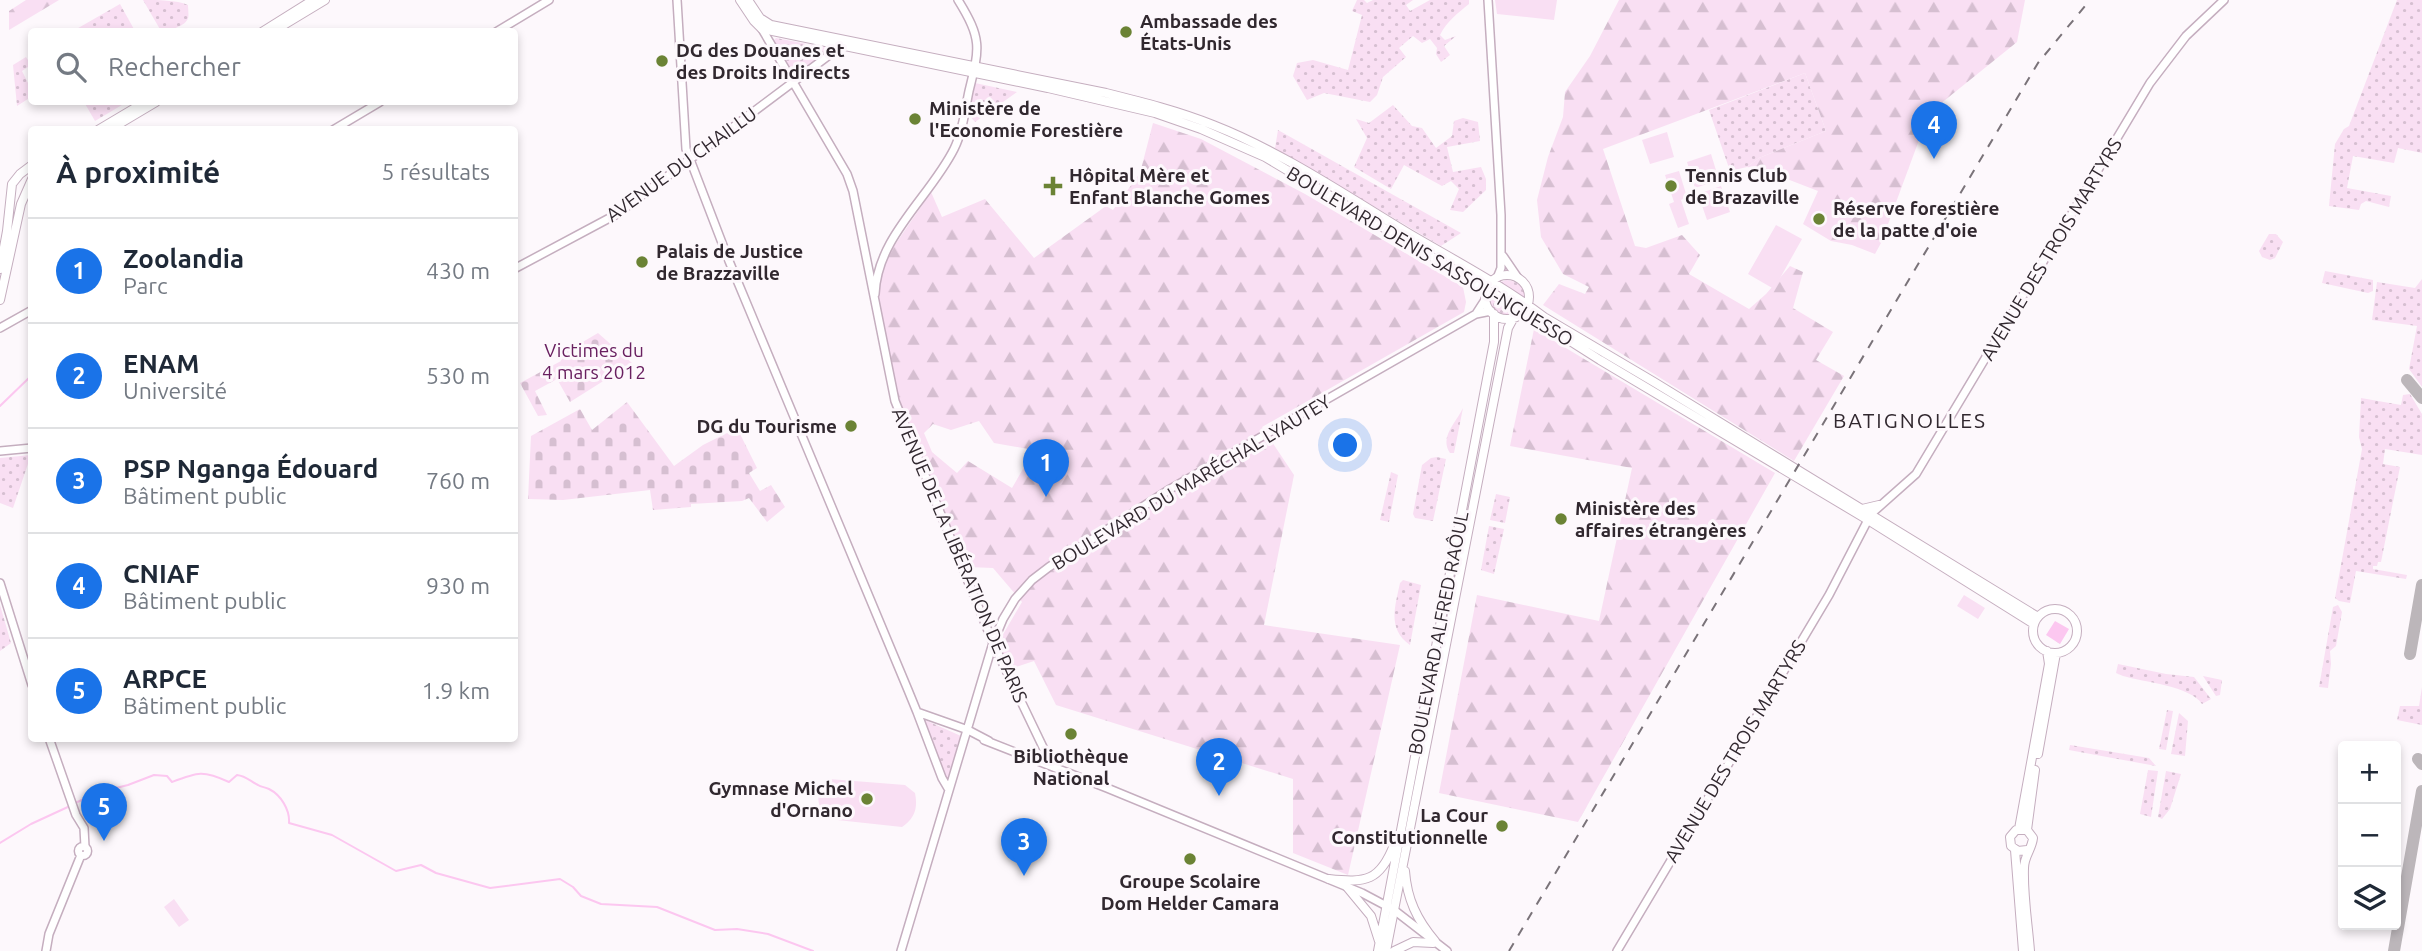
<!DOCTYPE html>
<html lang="fr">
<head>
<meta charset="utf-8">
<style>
  :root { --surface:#fff; --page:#f6f6f7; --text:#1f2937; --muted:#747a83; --line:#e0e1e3; --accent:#1a73e8 }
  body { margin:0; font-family:Ubuntu,sans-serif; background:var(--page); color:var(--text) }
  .controls { position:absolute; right:21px; bottom:21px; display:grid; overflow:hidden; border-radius:7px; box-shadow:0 4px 10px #0003 }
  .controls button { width:63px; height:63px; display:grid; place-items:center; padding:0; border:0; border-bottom:2px solid var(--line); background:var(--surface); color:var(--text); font:35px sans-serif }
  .you { position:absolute; left:1346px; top:446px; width:24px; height:24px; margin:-18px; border:5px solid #fff; border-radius:50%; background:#1a73e8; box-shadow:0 0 0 10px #1a73e833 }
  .badge { display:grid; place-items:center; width:46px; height:46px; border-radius:50%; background:var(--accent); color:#fff; font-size:23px; font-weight:700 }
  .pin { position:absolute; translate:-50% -58px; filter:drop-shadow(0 2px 4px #0008) }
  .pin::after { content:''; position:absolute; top:37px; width:24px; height:21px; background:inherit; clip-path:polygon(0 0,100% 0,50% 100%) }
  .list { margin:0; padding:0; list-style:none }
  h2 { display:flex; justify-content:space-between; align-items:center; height:91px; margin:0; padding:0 28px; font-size:30px }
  h2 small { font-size:23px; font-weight:400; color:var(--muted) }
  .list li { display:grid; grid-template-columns:46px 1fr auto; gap:21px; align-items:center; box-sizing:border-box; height:105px; padding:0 28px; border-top:2px solid var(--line) }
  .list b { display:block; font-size:26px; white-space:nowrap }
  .list p { margin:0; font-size:23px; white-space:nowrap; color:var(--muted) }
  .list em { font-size:23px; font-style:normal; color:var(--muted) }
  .icon { flex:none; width:38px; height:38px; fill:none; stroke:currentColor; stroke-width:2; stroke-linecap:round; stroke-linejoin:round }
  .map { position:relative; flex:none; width:2422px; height:951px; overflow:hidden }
  .search { position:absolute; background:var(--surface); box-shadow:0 4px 10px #0003; left:28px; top:28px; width:490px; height:77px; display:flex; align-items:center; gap:18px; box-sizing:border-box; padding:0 24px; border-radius:7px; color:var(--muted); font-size:26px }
  .panel { position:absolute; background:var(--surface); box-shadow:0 4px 10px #0003; left:28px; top:126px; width:490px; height:616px; border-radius:7px }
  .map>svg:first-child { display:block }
</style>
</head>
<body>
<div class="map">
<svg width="2422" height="951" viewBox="0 0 2422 951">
  <defs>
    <pattern id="green-dots" width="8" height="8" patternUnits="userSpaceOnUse" patternTransform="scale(1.75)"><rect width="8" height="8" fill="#f9dff3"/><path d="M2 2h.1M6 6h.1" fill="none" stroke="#d6bfd1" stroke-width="1.8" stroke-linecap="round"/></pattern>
    <pattern id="forest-firs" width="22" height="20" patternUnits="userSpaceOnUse" patternTransform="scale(1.75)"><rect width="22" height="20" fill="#f9dff3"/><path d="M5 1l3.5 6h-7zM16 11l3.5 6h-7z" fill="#d6bfd1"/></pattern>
    <pattern id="cemetery-stones" width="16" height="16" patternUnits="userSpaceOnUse" patternTransform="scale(1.75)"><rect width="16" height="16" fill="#f9dff3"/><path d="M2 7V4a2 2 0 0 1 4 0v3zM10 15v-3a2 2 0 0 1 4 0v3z" fill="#d6bfd1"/></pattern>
    <pattern id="water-ripples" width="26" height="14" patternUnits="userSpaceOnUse" patternTransform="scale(1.75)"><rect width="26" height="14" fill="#fcc7f0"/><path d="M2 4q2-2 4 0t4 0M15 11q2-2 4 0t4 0" fill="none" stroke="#d8abce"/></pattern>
  </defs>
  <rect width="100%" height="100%" fill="#fdf8fc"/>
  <path fill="url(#green-dots)" d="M143,0C158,0 176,0 188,5C188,7 189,17 188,18C186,26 169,31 161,31Z
    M1357,0H1364L1367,3L1373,0H1413L1406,5L1410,11L1430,0H1469V4C1458,13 1447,21 1440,35L1445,40L1456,36L1444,46L1450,55L1441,62L1436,54L1437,48L1430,39L1422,43L1413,36L1399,48L1406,57L1383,77L1377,95L1370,102L1324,93L1307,100L1293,76L1297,63L1313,60L1348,70L1362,15L1352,11Z
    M2397,0H2422V153L2398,148L2394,163L2353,156L2347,188L2391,196L2389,207L2366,201L2361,204L2359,210L2329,206L2335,144L2344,129L2349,126Z
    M120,4L135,31H73Z
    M776,38L828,48L832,50L797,75H794L773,41Z
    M26,57L31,65L22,71L31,89V97L17,106L13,65Z
    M1805,73L1826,131L1759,158L1747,167L1730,171L1709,110Z
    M975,83L1017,92L975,122L969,115Z
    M84,102H127L95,121Z
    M1393,105L1412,126L1422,128L1436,148L1452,136L1454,121L1463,118L1478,122L1480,141L1447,147L1453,172L1481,167L1486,179V190L1463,212L1450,210L1459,189L1451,181L1442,186L1404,165L1391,189L1354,167L1367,138L1356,119L1369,123Z
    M1278,130L1461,233L1441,246L1275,148Z
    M2269,234H2276L2283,242L2275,258L2270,260L2262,257L2259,251Z
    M2325,271L2373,280V291L2368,293L2322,283Z
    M2422,279V387L2409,369L2417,326L2372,320L2377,282L2415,288Z
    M1506,280C1517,281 1526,287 1525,300L1498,283Z
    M1490,296L1518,312L1511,315H1502L1491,306Z
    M2410,394L2422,414V455L2385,449L2383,464L2400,467L2381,562H2378L2377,566H2373V569L2407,575L2406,579L2356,571L2350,603L2339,601L2335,598L2362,449L2359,437L2361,398L2401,405L2403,395Z
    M1463,408L1454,453H1450C1439,437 1456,423 1463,408Z
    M31,455L13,508L0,503V458Z
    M1437,457L1446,459L1433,521L1415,518L1413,514L1422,465L1431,458Z
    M1391,472L1398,475L1389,522L1380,520Z
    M1496,494L1510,497L1505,523L1490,520Z
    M1489,526L1504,529L1494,574L1481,570Z
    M1403,580L1421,585L1410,645C1387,629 1395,607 1400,583Z
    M0,605L11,643L0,651Z
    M2338,605L2342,612L2336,646L2330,651L2331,664L2328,688L2319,687L2333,607Z
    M2118,664L2166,674L2194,677L2211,699L2202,704C2191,686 2143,682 2123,676L2116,673Z
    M2203,676L2222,680L2220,695L2216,696Z
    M2422,687V725L2397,720L2400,706H2419Z
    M2167,710L2173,711L2166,750L2159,749Z
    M2179,713L2188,721L2185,756L2171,754Z
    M925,720L961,736L948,778H945L922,721Z
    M2070,745L2149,758L2156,766L2069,750Z
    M2148,770L2158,771L2151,817L2140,814Z
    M2166,771L2181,774L2170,809L2162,819L2158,817Z"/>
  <path fill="url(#forest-firs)" fill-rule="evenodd" d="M26,0H59L9,30V11Z
    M1619,0H2025L2017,42L1929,113L1881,243L1875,254L1852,245L1831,241L1803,224L1818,191L1766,171L1747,167L1759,158L1826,131L1805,73L1603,149L1635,246L1646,248L1682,235L1700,255L1689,274L1749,309L1766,294L1790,266L1803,272L1793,308L1833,332L1816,360L1844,376L1794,461L1543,305L1559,284L1585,294L1589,287L1563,274L1541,237L1537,200L1548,157L1563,117L1565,92L1590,56Z
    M1153,123L1201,139L1305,194L1463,287L1466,302L1464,312L1262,427L1294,475L1264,625L1400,645L1348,875L1293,853V779L1056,705L1034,661L1010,669L998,643L1022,602L993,568L968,567L904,414L895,390L880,317L877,288L882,270L890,252L931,192L942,217L985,199L1034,258L1106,206L1113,210L1140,173ZM979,421L994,443L1034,450L1012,488L968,461L957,473L932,452L924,433L933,424L951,430Z
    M1534,329L1775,473L1578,822L1439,793L1477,595L1599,621L1632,468L1510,446Z"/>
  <path fill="url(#cemetery-stones)" d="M598,333L632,363L570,402L557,379L535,391L547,415L538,416L520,383L561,361L559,356Z
    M627,402L674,466L703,445L737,428L757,468L749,473L760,491L771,485L785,507L767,522L749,498L742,501L691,504V507L653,510L650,490L563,500L528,499L531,436L580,409L592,430Z"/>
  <path fill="#f9dff3" d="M1495,0H1557L1554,20L1497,14Z
    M1667,132L1674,157L1650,164L1642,140Z
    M1711,154L1719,180L1695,188L1687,162Z
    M1679,171L1687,197L1681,200L1689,224L1678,228L1669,204L1674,202L1665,175Z
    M1721,186L1730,212L1707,220L1698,194Z
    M1776,225L1802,239L1774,289L1748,274Z
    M1964,595L1985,608L1978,619L1957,606Z
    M829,779L905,785L915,793C918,808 915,818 902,827L828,819C815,803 815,794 829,779Z
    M174,899L189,920L179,927L164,907Z"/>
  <path fill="url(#water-ripples)" d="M2055,621L2069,629L2060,644L2046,635Z"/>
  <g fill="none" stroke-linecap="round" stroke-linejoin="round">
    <path stroke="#fcc7f0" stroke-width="2" d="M0,406L32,375
      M75,803L100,792L128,785L154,775L167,776L172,782C198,772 203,770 229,782L237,775C246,776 250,781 258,785C261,787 265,787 269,789C281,795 290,810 289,823L332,835L396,871L421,865L436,873L490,888L560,879L573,887L581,896L601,904L657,907L715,930L737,929L768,934L813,951
      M0,843L31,824L70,806"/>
    <path stroke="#bcb6ba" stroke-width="12" d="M2407,380L2422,398
      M2410,654L2422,585
      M2418,759L2422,764
      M2394,951L2422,791"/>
    <defs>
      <path id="secondary" d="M677,0L686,149L729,261L908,690L917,712L968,730L989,741
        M1488,0L1501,215V268L1497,278
        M762,29L847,174L853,191L895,401L993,643L1052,766
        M496,32L549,0
        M333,130L380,102
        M1503,256L1518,278
        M514,269L617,214L840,47
        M875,294C877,237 930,197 954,149C963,131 965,110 969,91C980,47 982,39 958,0
        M1476,314L1485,300
        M0,328L32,310
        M0,451L32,448
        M0,583L32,685
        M917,712L942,778L949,790
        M49,738L76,815L84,828L85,847
        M984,740L1107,788L1362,893L1394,910L1447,951
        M78.5 851a4.5 4.5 0 1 1 9 0a4.5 4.5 0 1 1-9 0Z
        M46,951L49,934L81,855
        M901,951L993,643L1003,619L1015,599L1032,580L1049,567L1170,489L1476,314L1491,311
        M1617,951L1829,595L1871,514L1916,474L2150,83L2186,36L2224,0"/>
      <path id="primary" d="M740,0L754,21L762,29L1048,88L1155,113L1201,129L1265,157L1523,311L1600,360L1868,520L2034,624
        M748,0L760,18L771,25L1106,93C1142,102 1178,111 1213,125C1282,152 1345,195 1408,233C1454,260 1502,285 1544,317L1654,382L2038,617
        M262,32L313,0
        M272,32L325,0
        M98,130L145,102
        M109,130L156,102
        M0,269L7,231L12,184L20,174L32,165
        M1485 297a22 22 0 1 1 44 0a22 22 0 1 1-44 0Z
        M0,300L21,204L32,179
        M1862,509L1879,505
        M2033 631a22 22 0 1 1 44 0a22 22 0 1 1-44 0Z
        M2038,754L2056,653
        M2019,829L2049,664L2047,651
        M2027,830L2035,770
        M2015,850L2023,951
        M2027,850L2018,851L2011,846L2010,837L2016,830H2027L2033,838C2032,849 2024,856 2024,868C2023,896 2028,924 2030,951
        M1405,871C1407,899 1417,920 1435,941
        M1329,879C1366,883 1380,881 1394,845
        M1347,887L1371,916L1379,941
        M1378,951L1494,342V314
        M1386,951L1508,328L1514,317
        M1394,951L1413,942L1433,943"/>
    </defs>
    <use href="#secondary" stroke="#c5aebf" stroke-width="10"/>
    <use href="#primary" stroke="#c5aebf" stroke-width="10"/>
    <use href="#secondary" stroke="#fff" stroke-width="7"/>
    <use href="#primary" stroke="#fff" stroke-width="8"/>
    <path stroke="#7a7379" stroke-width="2" stroke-dasharray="9 9" stroke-linecap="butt" d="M1509,951L2038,63L2090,0"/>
  </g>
  <g fill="#6b8335" stroke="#fdf8fc" stroke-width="2.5">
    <circle cx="1126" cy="32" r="7"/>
    <circle cx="662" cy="61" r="7"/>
    <circle cx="915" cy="119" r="7"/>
    <path d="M1049.5 175.5h7v7h7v7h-7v7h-7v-7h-7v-7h7z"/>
    <circle cx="1671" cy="186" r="7"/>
    <circle cx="1819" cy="219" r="7"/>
    <circle cx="642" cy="262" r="7"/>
    <circle cx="851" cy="426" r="7"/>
    <circle cx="1561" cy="519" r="7"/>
    <circle cx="1071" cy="734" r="7"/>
    <circle cx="867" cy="799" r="7"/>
    <circle cx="1502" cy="826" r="7"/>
    <circle cx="1190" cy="859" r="7"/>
  </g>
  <g text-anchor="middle" stroke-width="6" stroke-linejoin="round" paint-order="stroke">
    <g font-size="19" font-weight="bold" fill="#31282f" stroke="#fdf8fc" text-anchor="start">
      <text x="1140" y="28">Ambassade des<tspan x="1140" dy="22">États-Unis</tspan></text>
      <text x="676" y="57">DG des Douanes et<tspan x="676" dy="22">des Droits Indirects</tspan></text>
      <text x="929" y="115">Ministère de<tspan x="929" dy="22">l'Economie Forestière</tspan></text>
      <text x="1069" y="182">Hôpital Mère et<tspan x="1069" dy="22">Enfant Blanche Gomes</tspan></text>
      <text x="1685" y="182">Tennis Club<tspan x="1685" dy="22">de Brazaville</tspan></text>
      <text x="1833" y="215">Réserve forestière<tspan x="1833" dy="22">de la patte d'oie</tspan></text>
      <text x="656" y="258">Palais de Justice<tspan x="656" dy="22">de Brazzaville</tspan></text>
      <text x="837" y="433" text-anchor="end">DG du Tourisme</text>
      <text x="1575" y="515">Ministère des<tspan x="1575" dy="22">affaires étrangères</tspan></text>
      <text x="1071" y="763" text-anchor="middle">Bibliothèque<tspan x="1071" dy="22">National</tspan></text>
      <text x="853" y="795" text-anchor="end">Gymnase Michel<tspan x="853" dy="22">d'Ornano</tspan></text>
      <text x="1488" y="822" text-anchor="end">La Cour<tspan x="1488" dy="22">Constitutionnelle</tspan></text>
      <text x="1190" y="888" text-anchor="middle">Groupe Scolaire<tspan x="1190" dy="22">Dom Helder Camara</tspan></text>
    </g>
    <g font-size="19" fill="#31282f" stroke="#fdf8fc">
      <text transform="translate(681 164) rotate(-36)" y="7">AVENUE DU CHAILLU</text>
      <text transform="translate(2051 249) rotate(-59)" y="7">AVENUE DES TROIS MARTYRS</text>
      <text transform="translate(1430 256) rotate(31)" y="7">BOULEVARD DENIS SASSOU-NGUESSO</text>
      <text transform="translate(1191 482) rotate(-31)" y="7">BOULEVARD DU MARÉCHAL LYAUTEY</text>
      <text transform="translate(960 555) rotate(67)" y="7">AVENUE DE LA LIBÉRATION DE PARIS</text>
      <text transform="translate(1438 633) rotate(-79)" y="7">BOULEVARD ALFRED RAÔUL</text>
      <text transform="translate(1735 751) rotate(-59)" y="7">AVENUE DES TROIS MARTYRS</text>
    </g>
    <g font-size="19" fill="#692060" stroke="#fdf8fc">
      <text x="594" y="357">Victimes du<tspan x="594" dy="22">4 mars 2012</tspan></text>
    </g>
    <g font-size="21" letter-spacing="2" fill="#31282f" stroke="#fdf8fc">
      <text x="1910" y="428">BATIGNOLLES</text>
    </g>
  </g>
</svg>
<div class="controls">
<button>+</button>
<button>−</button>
<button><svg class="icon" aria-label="layers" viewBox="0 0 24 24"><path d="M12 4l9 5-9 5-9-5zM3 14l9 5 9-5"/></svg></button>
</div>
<div class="you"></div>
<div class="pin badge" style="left:1046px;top:497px">1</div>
<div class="pin badge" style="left:1219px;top:796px">2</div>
<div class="pin badge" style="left:1024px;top:876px">3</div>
<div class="pin badge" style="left:1934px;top:159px">4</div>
<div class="pin badge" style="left:104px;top:841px">5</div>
<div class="search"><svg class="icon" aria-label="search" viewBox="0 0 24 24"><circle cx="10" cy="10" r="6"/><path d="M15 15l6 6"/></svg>Rechercher</div>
<section class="panel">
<h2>À proximité<small>5 résultats</small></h2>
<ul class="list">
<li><span class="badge">1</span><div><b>Zoolandia</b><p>Parc</p></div><em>430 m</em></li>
<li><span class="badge">2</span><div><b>ENAM</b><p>Université</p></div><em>530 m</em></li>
<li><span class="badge">3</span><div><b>PSP Nganga Édouard</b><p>Bâtiment public</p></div><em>760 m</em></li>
<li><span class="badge">4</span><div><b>CNIAF</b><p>Bâtiment public</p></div><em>930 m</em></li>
<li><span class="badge">5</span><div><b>ARPCE</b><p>Bâtiment public</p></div><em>1.9 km</em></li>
</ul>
</section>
</div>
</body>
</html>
